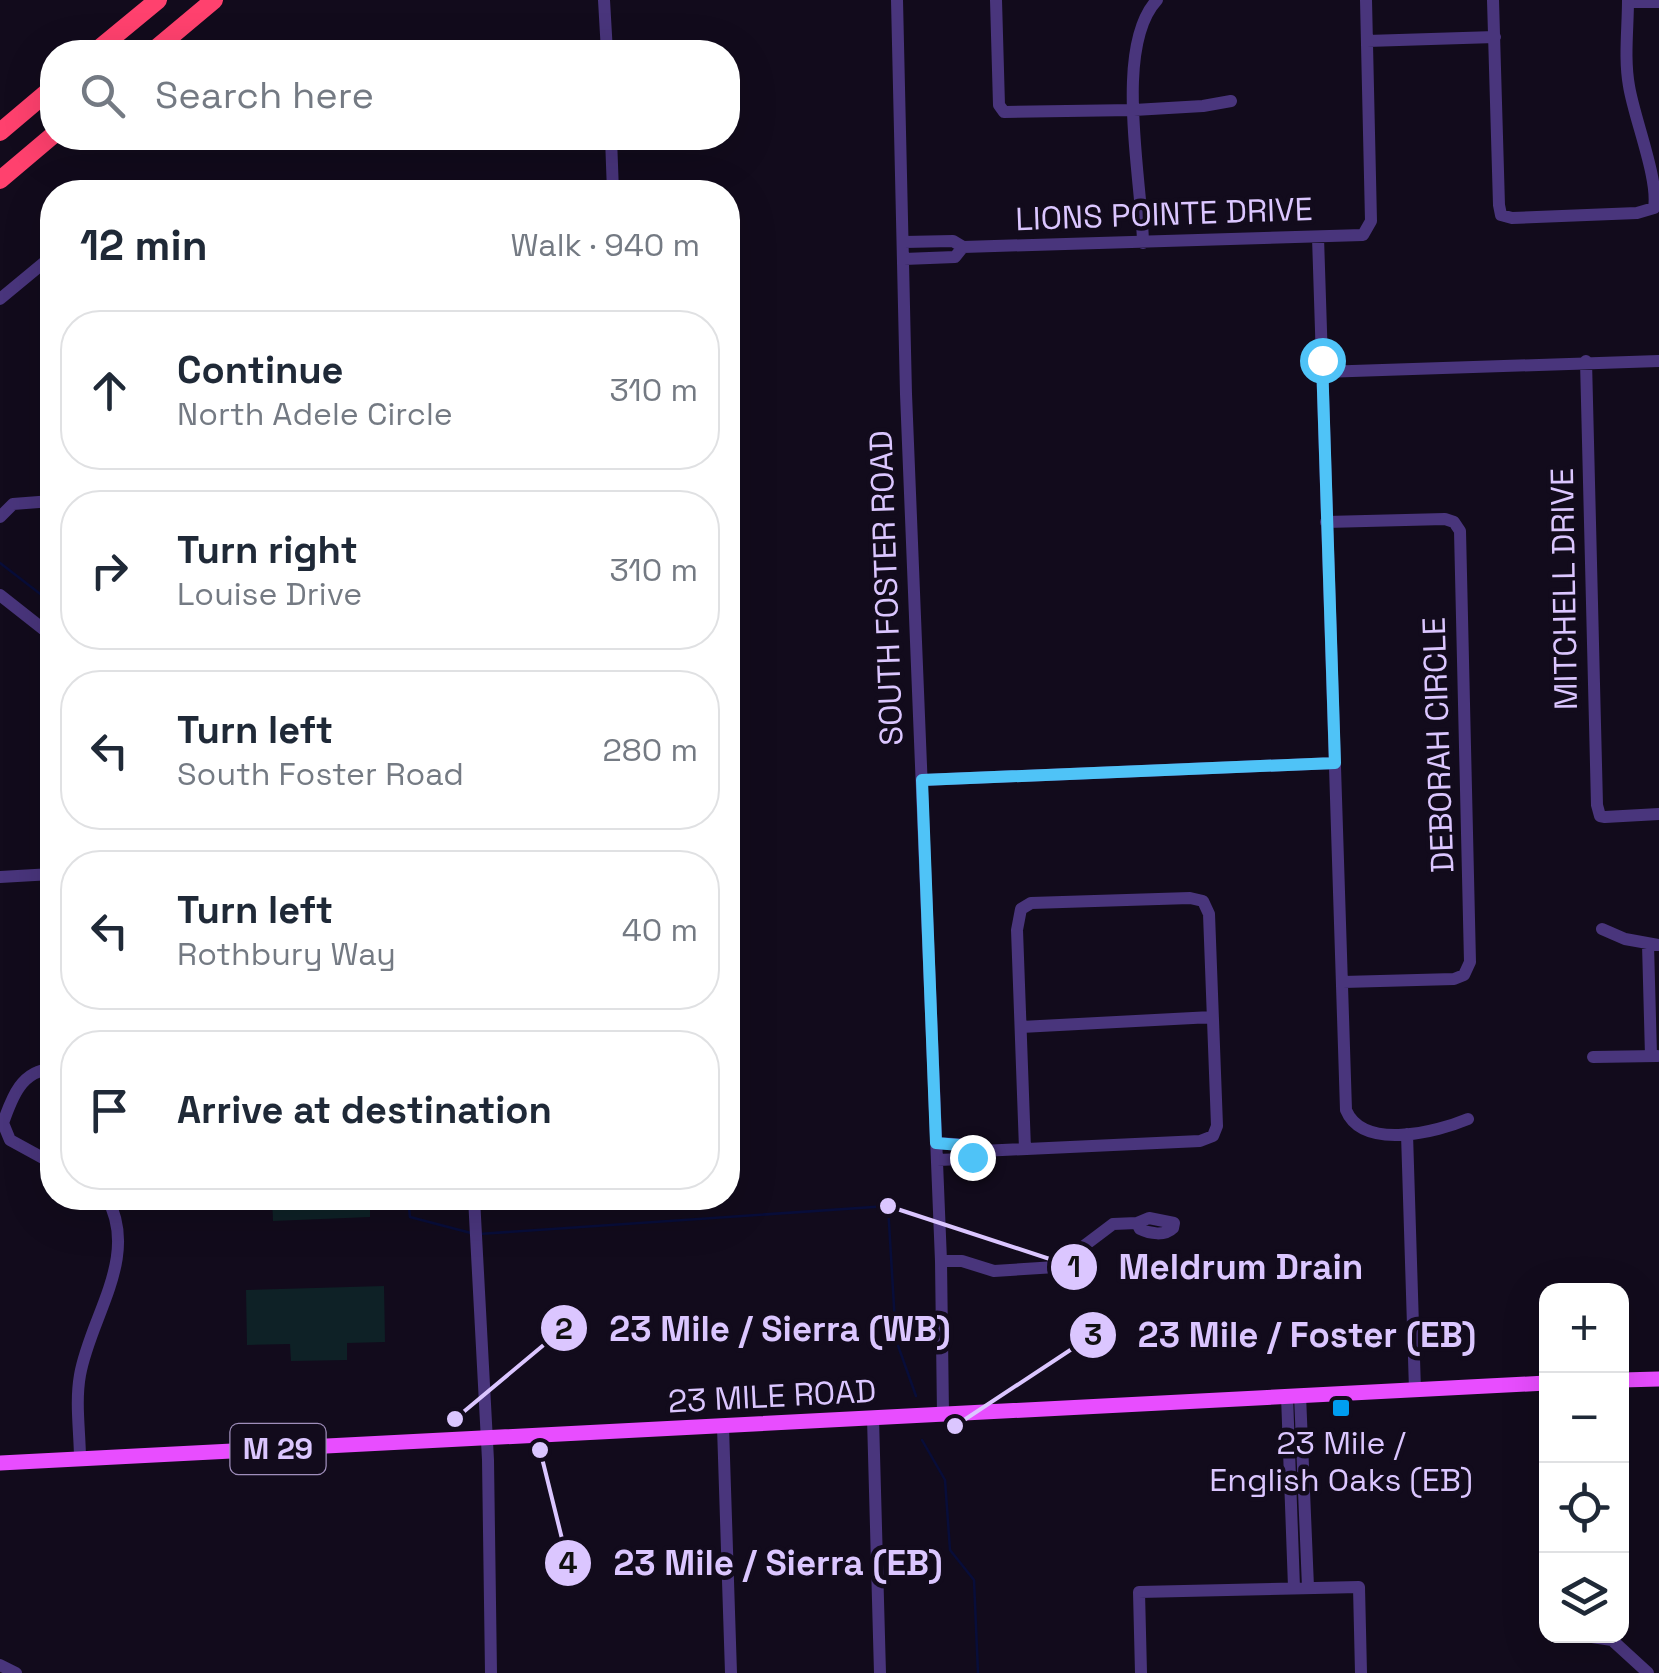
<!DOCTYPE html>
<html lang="en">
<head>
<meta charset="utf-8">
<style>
  :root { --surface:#fff; --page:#f2f2f3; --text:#1f2937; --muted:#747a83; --line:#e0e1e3 }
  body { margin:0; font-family:"Space Grotesk",sans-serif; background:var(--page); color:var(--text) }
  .controls { position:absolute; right:30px; bottom:30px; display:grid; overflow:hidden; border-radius:20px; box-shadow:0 10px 40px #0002 }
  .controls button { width:90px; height:90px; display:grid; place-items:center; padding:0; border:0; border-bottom:2px solid var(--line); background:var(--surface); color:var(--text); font:50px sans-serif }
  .stop { position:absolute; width:30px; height:30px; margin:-22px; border:8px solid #4fc3f7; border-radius:50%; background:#fff }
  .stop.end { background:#4fc3f7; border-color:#fff; box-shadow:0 2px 10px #0008 }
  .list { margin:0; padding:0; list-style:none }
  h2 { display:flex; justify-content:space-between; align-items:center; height:130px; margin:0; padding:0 40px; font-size:42px }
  h2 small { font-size:32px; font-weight:400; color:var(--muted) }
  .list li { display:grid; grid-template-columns:65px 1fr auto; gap:30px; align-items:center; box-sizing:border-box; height:160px; margin:0 20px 20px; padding:0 20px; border:2px solid var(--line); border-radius:40px }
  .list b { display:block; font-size:38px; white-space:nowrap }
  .list p { margin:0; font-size:32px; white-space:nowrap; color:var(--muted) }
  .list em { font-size:32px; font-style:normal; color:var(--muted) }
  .icon { flex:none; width:55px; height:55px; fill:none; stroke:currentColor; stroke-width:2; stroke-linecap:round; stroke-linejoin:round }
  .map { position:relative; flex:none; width:1659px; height:1673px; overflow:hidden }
  .search { position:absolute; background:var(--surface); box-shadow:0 10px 40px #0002; left:40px; top:40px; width:700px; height:110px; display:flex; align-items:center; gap:25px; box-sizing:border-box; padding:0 35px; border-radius:40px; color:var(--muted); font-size:38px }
  .panel { position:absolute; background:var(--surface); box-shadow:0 10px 40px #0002; left:40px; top:180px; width:700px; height:1030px; border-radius:40px }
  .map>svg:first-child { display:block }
</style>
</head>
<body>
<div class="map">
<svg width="1659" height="1673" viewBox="0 0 1659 1673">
  <rect width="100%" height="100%" fill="#120b1c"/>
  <path fill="#0e2126" d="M272,1198H370V1217L273,1221Z
    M384,1286L385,1342L347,1343V1360L291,1361L290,1344L247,1345L246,1290Z"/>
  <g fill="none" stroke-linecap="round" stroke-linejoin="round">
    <path stroke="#080d39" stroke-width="2.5" d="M0,563L52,603
      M408,1198L410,1217L471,1233
      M479,1234L888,1206L896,1340L916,1396
      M922,1440L945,1480L950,1550L974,1580L978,1673"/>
    <path stroke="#49357c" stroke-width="12" d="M604,0L607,52
      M897,0L906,394L941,1261L943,1414
      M996,0L999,105L1004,112L1134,110L1203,106L1231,101
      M1493,0L1499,205L1501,215L1512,218L1637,213L1654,208C1659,179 1634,118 1629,86C1624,58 1628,29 1628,0
      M1628,2H1659
      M1367,41L1495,37
      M611,138L613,192
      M1318,237L1346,1110C1363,1151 1437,1132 1468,1119
      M904,242L953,241L963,247L955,257L904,259
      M1143,243C1142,180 1113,47 1157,0
      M963,247L1363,235L1371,221L1366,0
      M0,299L52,256
      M1586,361L1597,805L1600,816L1605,817L1659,814
      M1322,372L1659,361
      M0,517L13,504L52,501
      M1326,522L1445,519L1454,522L1460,531L1470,962L1464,975L1454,979L1343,982
      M0,595L52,636
      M922,780L1335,763
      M0,877L52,874
      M1602,929L1625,939L1659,945
      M1648,944L1651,1056
      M1021,1027L1212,1017
      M1593,1057L1657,1056
      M52,1069C22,1070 12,1097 3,1123L10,1140L52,1163
      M1407,1134L1415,1390
      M936,1143L971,1145L981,1151L964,1159L937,1160
      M981,1151L1200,1141L1213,1136L1217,1126L1209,914L1203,901L1190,898L1031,903L1021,909L1017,930L1025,1149
      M474,1198L488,1460L491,1673
      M941,1261H962L994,1271L1056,1267L1113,1224L1137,1223L1149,1218L1174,1223L1173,1228C1165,1236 1150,1234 1140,1229L1137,1223
      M1300,1395L1308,1587
      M1287,1396L1294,1587
      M873,1418L880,1673
      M723,1427L731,1673
      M80,1460C80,1432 75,1403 80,1375C90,1317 140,1257 107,1198
      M1592,1637L1612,1640L1648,1673
      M0,1665L16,1673
      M1141,1673L1139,1592L1359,1587L1361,1673"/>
    <path stroke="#e84dff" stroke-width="15" d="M1622,1380L1659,1379
      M0,1463L1546,1383"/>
    <path stroke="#ff416e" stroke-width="18" d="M95,52L158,0
      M152,52L214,0
      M0,132L52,88
      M0,180L52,136"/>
  </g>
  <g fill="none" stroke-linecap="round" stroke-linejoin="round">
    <path stroke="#4fc3f7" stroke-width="12" d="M972,1157L982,1151L971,1146L936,1143L922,780L1335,763L1322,360"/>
  </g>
  <rect fill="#009ef1" stroke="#120b1c" stroke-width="4" x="1331" y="1398" width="20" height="20" rx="5"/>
  <g text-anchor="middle" stroke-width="9" stroke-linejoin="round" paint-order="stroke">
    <rect fill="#120b1c" stroke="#9f8ebb" stroke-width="2.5" x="230.5" y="1424" width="95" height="50" rx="8"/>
    <g font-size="30" font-weight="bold" fill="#dbc6ff">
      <text x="278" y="1459">M 29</text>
    </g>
    <g font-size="32" fill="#dbc6ff" stroke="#120b1c">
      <text transform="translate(1164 214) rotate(-2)" y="11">LIONS POINTE DRIVE</text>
      <text transform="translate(886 588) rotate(-92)" y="11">SOUTH FOSTER ROAD</text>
      <text transform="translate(1564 589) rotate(-91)" y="11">MITCHELL DRIVE</text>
      <text transform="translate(1438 745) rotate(-92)" y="11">DEBORAH CIRCLE</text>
      <text transform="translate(772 1396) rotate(-3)" y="11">23 MILE ROAD</text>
    </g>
    <g font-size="32" fill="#dbc6ff" stroke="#120b1c">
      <text x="1341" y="1454">23 Mile /<tspan x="1341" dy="37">English Oaks (EB)</tspan></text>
    </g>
  </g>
  <path fill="none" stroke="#dbc6ff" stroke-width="4" d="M888 1206L1074 1267M455 1419L564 1328M955 1426L1093 1335M540 1450L568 1563"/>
  <g fill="#dbc6ff" stroke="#120b1c" stroke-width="4">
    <circle cx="888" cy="1206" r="10"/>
    <circle cx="455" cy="1419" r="10"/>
    <circle cx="955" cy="1426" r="10"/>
    <circle cx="540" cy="1450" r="10"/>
    <circle cx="1074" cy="1267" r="25"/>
    <circle cx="564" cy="1328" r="25"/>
    <circle cx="1093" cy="1335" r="25"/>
    <circle cx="568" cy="1563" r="25"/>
  </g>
  <g font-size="30" text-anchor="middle" font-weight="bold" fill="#111">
    <text x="1074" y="1277">1</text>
    <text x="564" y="1339">2</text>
    <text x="1093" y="1345">3</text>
    <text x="568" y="1573">4</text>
  </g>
  <g font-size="35" text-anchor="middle" font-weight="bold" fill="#dbc6ff" stroke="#120b1c" stroke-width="9" stroke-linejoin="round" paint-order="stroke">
    <text x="1241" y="1279">Meldrum Drain</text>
    <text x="780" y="1341">23 Mile / Sierra (WB)</text>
    <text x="1307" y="1347">23 Mile / Foster (EB)</text>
    <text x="778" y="1575">23 Mile / Sierra (EB)</text>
  </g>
</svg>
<div class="controls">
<button>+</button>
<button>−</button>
<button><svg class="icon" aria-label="locate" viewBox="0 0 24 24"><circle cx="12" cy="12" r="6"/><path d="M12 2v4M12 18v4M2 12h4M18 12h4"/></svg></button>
<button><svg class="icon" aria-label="layers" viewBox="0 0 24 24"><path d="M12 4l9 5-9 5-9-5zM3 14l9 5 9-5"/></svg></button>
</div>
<div class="stop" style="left:1322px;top:360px"></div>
<div class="stop end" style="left:972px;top:1157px"></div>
<div class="search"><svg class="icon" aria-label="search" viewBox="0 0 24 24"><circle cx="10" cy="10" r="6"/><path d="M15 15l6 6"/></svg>Search here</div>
<section class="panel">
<h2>12 min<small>Walk · 940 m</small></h2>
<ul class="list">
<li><svg class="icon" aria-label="ahead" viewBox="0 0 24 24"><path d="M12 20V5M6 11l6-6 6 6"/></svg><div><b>Continue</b><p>North Adele Circle</p></div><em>310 m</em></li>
<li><svg class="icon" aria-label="right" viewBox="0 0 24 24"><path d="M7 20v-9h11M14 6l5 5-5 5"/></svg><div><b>Turn right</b><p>Louise Drive</p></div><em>310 m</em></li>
<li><svg class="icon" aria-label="left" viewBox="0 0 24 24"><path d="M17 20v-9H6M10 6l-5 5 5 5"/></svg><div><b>Turn left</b><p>South Foster Road</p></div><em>280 m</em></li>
<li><svg class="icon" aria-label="left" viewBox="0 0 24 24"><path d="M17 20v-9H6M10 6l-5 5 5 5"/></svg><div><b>Turn left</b><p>Rothbury Way</p></div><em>40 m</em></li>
<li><svg class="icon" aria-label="arrive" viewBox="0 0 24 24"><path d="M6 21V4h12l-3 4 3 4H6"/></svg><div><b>Arrive at destination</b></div></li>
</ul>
</section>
</div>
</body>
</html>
